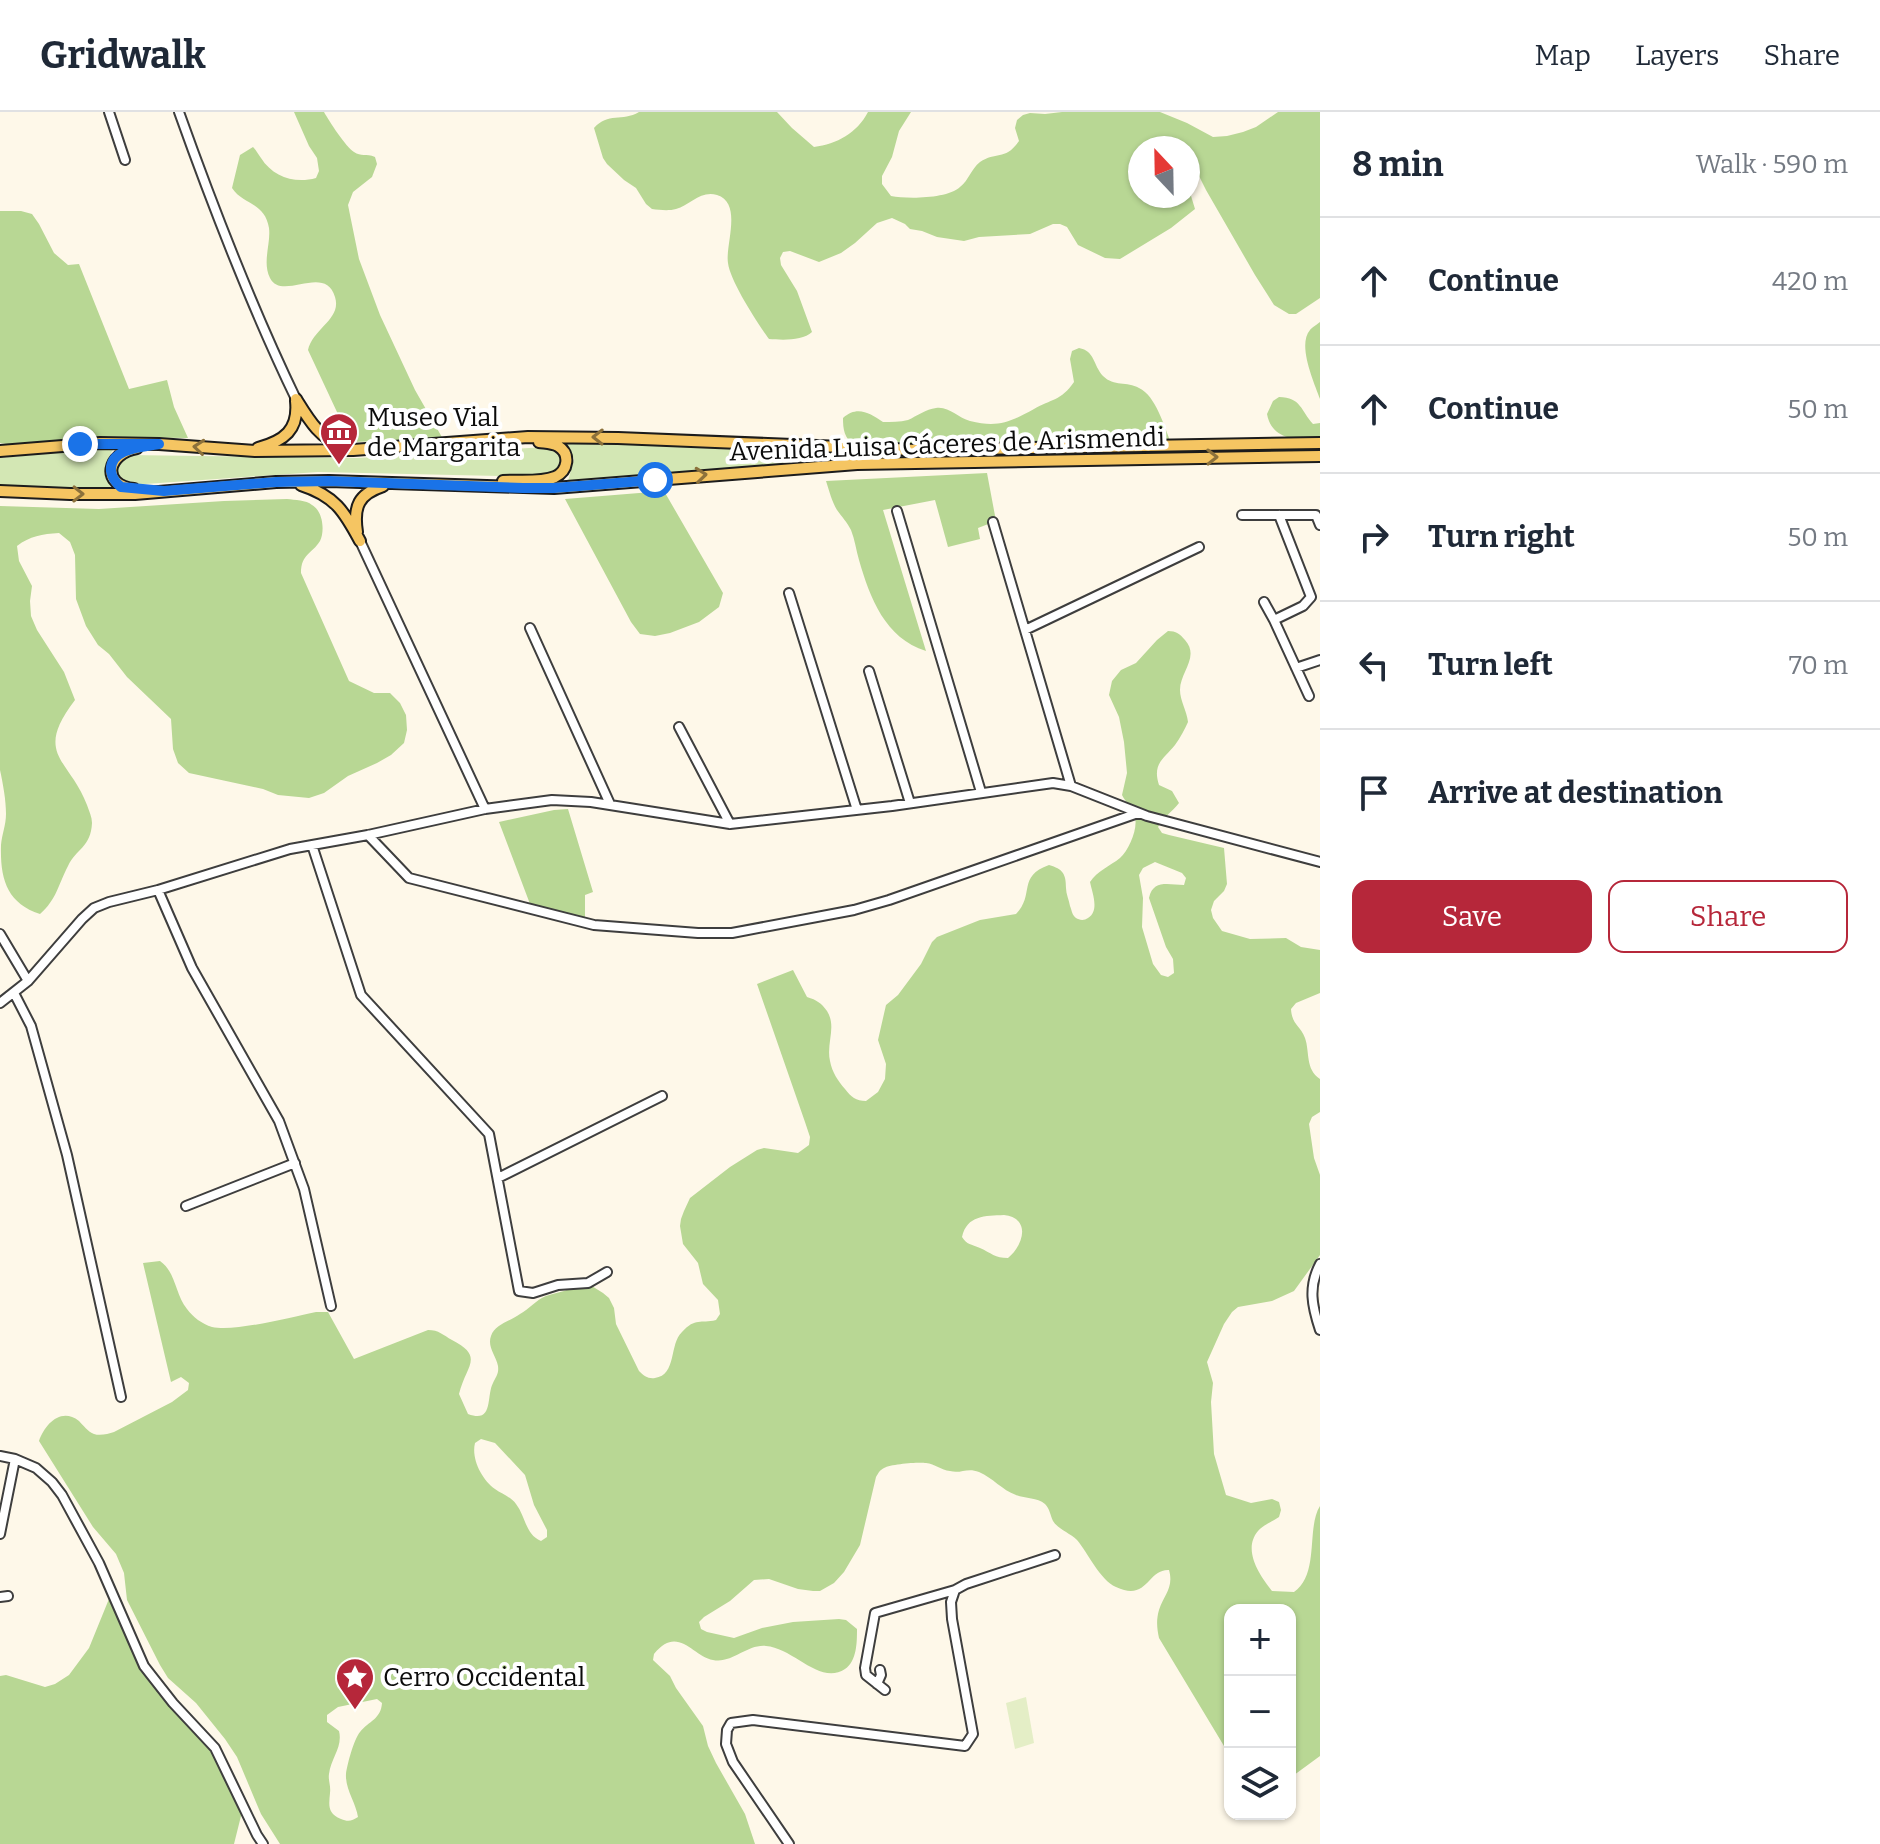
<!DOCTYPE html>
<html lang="en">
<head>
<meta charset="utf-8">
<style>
  :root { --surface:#fff; --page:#f6f6f7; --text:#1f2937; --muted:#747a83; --line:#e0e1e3; --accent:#b6273a }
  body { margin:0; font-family:Bitter,serif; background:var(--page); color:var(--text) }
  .controls { position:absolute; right:24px; bottom:24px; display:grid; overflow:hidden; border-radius:16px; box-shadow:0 2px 6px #0004 }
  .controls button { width:72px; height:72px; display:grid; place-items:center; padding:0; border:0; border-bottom:2px solid var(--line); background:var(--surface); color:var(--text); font:40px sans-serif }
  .compass { position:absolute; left:1128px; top:24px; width:72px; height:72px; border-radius:50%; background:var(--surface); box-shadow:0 2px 6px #0004; rotate:338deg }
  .stop { position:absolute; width:24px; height:24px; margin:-18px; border:6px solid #1a73e8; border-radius:50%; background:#fff }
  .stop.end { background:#1a73e8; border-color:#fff; box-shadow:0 2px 8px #0008 }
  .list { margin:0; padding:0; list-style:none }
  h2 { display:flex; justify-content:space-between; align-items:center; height:104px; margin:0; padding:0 32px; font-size:34px }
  h2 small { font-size:26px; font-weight:400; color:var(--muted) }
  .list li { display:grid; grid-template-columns:52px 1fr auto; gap:24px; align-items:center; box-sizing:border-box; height:128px; padding:0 32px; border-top:2px solid var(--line) }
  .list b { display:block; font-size:30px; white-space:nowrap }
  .list em { font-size:26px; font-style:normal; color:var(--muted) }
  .actions { display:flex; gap:16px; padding:24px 32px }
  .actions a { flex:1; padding:18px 0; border:2px solid var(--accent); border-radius:16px; text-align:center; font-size:28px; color:var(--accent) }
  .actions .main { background:var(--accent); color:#fff }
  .icon { flex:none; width:44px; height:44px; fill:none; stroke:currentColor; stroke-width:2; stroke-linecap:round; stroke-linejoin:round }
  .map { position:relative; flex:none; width:1320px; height:1732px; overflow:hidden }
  header { display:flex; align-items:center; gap:48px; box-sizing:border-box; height:112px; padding:0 40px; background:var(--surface); border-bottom:2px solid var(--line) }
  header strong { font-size:38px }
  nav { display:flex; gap:44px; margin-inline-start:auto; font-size:28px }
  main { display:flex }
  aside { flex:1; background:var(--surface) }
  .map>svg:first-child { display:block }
</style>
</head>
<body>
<header>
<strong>Gridwalk</strong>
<nav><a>Map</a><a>Layers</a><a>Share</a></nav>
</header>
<main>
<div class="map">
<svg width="1320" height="1732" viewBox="0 0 1320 1732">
  <rect width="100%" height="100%" fill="#fef8e9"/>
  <path fill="#d3e7b4" d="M574,330L892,343V345L568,369L574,347L567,332Z
    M546,335C562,337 563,346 559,359L542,365L318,360L131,373C117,367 115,363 119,348L128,343L357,346Z
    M110,336L113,338C103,352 107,364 112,378L0,373V346Z"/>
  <path fill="#b8d794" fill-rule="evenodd" d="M294,0H324C329,9 346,35 354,40C361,45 366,41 375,45L377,52L372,65L353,80L348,93L359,147L380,203L415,278L443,327L351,330L308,238C313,216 342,207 335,185C325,151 282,190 270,166C262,150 271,132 269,116C265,90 243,93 232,76L240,43L253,35C256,38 258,42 261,46C273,65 295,72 316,66L319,59L317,46L309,34Z
    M639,0H777L792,16L814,35C837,32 857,21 868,0H911L899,19L892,45L882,64V72L891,84C907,87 947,87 960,75C969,68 971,57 980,50C996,39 1005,49 1019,29L1015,16L1017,8L1023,3L1030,1L1045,2L1062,0H1160L1187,11L1213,25L1227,24L1243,20L1256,15L1278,0H1320V186L1296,202H1289L1274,193L1255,163L1206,78L1188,42V36H1140V84H1188V74L1195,97L1171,116L1120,147L1105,146L1078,133L1067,115L1060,112H1053L1030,122L979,125L964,129L937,125L922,119L910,117L905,112L892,106L877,111L855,131L841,141L819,150L790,139L783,140L780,146L781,153L797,179L812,220C803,229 782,228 769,227C758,212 730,169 728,151C725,133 743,91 717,83C701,78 690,93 676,97C669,99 660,98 652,97L646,92L636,76L624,68L607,52L603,46L594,16C608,0 622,10 639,0Z
    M0,99H21L32,102L39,112L54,141L68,153L79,152L129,277L167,268L174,295L188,326C155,326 121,324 88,325C59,327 28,337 0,331Z
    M1320,210V287C1314,270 1297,233 1310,218C1310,217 1319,211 1320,210Z
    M1079,236C1095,239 1093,253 1103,264C1114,275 1127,269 1139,276C1156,284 1164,314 1171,331L854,333C844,326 843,317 843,306C857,293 870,301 883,310C891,310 900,310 908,308C917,304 926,297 936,296C949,294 958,306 970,309C998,316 1010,310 1034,297C1051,287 1061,289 1074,270L1070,247L1072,239Z
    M1279,285C1301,285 1301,299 1313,312L1320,311V327C1298,328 1272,329 1267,302L1273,289Z
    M987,361L996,409L978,416L980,427L948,435L935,388L883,398L926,539C885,526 870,486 859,448C856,438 855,428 851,418C847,410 842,405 837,398C832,390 829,378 826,369Z
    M664,379L723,481L719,495L699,510L670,521L655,524L640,522L631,510L565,387Z
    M287,387C295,388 306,388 312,393C323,399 325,419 320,429C312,442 301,442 301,461L349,569L374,581H390L400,591L406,603L407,618L404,631L391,643L377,651L348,664L324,681L309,686L278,683L263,677L189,661L178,651L173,637L171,607L127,565L109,542L98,533L86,514L76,487L75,443L70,430L59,421C42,422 30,424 17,434L19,449L32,474L30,489L31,504L37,518L64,560L75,588C33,643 69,646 87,693C89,699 92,705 92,711C91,735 76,737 68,754C58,773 57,787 40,802C7,791 0,767 1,733C2,722 6,713 6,702C6,688 3,672 0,658V394L99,397L224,389Z
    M1168,519C1176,519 1180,522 1185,528C1200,545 1180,560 1180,578C1180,589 1187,599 1188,610C1185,617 1180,626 1175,633C1164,647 1152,651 1159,673L1172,679L1179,691C1172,700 1163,705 1158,715L1162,721L1169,723L1224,736L1227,772L1224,779L1214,789L1211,798L1213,806L1222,819L1250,827L1286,826L1301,835L1320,838V881L1296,891L1291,897C1292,913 1300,913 1305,926C1310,940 1305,957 1320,967V1000L1312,1005L1309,1012L1314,1046L1320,1063V1143L1294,1179L1272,1189L1238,1195L1232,1200L1224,1212L1207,1250L1213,1271L1211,1290L1214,1342L1226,1383L1251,1391L1272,1387L1279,1390L1281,1398L1279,1405C1272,1410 1263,1413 1258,1419C1242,1438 1260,1464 1272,1479L1294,1480C1320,1462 1306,1416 1320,1394V1644L1290,1666V1498H1230V1641L1224,1634L1159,1526C1157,1517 1156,1508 1159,1498C1164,1482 1174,1476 1169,1458C1147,1457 1148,1490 1116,1475C1100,1468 1088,1441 1077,1428C1070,1421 1058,1417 1053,1409C1050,1403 1050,1397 1045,1392C1037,1385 1026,1387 1016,1383C1002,1378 993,1366 979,1360C967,1355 961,1362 950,1359C941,1358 935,1352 926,1351C918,1350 891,1352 884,1356C879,1359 879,1360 876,1365L860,1433L844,1460L834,1471L820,1479H813L798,1477L769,1467L754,1468L730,1489L704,1505L699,1510L701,1517L707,1520L734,1526L762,1516L793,1510L839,1507L846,1508L857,1517C857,1530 857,1549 845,1557C820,1574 794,1536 766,1534C747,1532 732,1552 713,1548C693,1545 678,1512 654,1542L653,1548L670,1564L676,1576L703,1614L708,1634L716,1651L745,1702L755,1732H280L261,1702L237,1645L225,1627L196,1591L168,1566L160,1553L127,1488L124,1461L116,1442L93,1415L39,1329C45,1312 61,1295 79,1309C83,1313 88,1320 94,1322C100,1324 108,1322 114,1320L172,1290L188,1278L189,1271L181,1265L171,1270L143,1151L160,1149C176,1160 175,1182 187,1197C193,1205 202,1212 212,1215C236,1220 291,1205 316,1200H328L354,1247L428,1218C439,1218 443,1223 452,1228C485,1245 466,1253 459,1282L468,1302C494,1312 486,1284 493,1271C496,1264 499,1262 498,1254C496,1243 487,1235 491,1224C495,1212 511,1209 520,1202C529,1197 536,1188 546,1184C551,1182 558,1181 564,1179C572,1176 579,1173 587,1171L603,1181L609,1186L614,1196L616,1212L639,1259C644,1264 648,1267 655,1266C677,1263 669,1232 682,1220C696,1205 700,1212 716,1208L720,1202L718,1188L703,1172L698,1151L683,1132L680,1114L681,1107L684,1099L690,1086L730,1055L757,1038L764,1036L798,1041L809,1033L810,1025L805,1010L757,872L793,858L807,885C817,888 821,891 827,899C837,915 826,931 830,949C832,960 838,969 845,977C851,985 856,989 866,989L878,980L885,967L886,952L878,928L886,893L898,883L921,852L932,830L937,825L980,808L1016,802C1035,783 1017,764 1049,753C1063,757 1066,762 1066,776C1066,782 1069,788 1070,794C1072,799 1072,803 1076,806C1079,808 1084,809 1088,806C1100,799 1092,780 1090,770C1097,759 1110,754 1120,746C1129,738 1138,717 1135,705C1134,697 1126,691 1122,683L1127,661L1124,630L1119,605L1109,583L1112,569L1121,558L1136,551L1157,528ZM1155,750L1182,761L1186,766L1184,773C1169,773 1153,767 1149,786L1166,835L1173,847L1174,861L1168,865L1161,863L1153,852L1142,815L1143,786L1139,763L1143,756ZM1004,1103C1031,1106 1024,1133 1008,1146C995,1146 991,1141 980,1136C971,1132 967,1133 962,1125C967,1103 985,1104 1004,1103ZM481,1327L495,1331L525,1363L534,1393L547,1418V1425L541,1429C525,1422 526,1405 516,1392C511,1385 502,1382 495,1377C482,1368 471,1347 475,1331ZM377,1587L382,1591C381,1607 369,1609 360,1620C354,1627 347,1653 346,1662C345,1677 356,1691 358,1705C352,1709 348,1710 341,1707C327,1701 329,1693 330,1681C331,1674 328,1668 329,1662C331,1646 343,1635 339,1619L327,1610V1603L338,1595Z
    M568,697L593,780L585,783V806L530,792L499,710L554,698Z
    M111,1482L134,1543L141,1557L216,1641L242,1700L234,1732H0V1564L6,1563L45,1575L55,1572L69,1563L89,1536Z"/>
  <path fill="#e4eec6" d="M1026,1585L1034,1631L1015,1637L1006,1591Z"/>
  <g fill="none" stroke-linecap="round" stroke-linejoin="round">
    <defs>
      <path id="minor" d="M109,0L125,48
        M179,0C214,98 251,194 296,287
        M897,399L981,680
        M1242,403H1316L1320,413
        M1279,403L1311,485L1303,494L1274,508L1309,584
        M993,410L1071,674
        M360,429L485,697
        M789,481L857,698
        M1264,490L1274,508
        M530,516L610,692
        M1025,518L1199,435
        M1296,556L1320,548
        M869,559L910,691
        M679,615L730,712
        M368,723L409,766L594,813L698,821H732L854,798L889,788L1138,701
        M312,733L361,883L489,1022L519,1179L533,1181L558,1173L588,1171L607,1160
        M158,778L192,856L279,1009L304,1077L331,1194
        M0,822L28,869
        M14,881L31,914L67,1043L121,1285
        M0,891L28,869L82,807L94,796L109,790L158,778L290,737L368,723L485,697L552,688L591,690L730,712L892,694L1053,671L1071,674L1147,704L1320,750
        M498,1066L662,984
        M186,1094L295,1051
        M1320,1152C1308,1175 1312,1194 1320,1218
        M0,1344L15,1347L36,1356L52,1370L62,1383L99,1451L144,1554L173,1591L215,1636L257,1723L263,1732
        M0,1422L15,1347
        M0,1485L8,1484
        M877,1572L881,1563L880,1558
        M885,1578L866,1563L865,1556L875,1501L955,1478
        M789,1732L733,1650L726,1632L727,1618L731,1611L753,1608L965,1634L973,1622L952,1507L951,1490L955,1478L966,1472L1055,1443"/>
      <path id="major" d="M296,287C309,308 320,327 344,335
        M258,336C284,329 299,318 296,289
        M0,339L100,331L159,332L255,339L353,338L528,325L618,326L916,338L1320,331
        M503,369C518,368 540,371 555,365C568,359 571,342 558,334C552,331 545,331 539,330
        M301,373C335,384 344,399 360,429
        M134,377C100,373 107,341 137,336
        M0,379L70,382H135L276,370L329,369L554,376L857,352L1320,344
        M357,420C353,394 359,382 383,374"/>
    </defs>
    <use href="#minor" stroke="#3e3e3e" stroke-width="12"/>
    <use href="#major" stroke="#1c1c1c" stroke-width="14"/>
    <use href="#minor" stroke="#fff" stroke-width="8"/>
    <use href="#major" stroke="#f5c562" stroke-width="10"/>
  </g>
  <defs><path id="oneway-chevron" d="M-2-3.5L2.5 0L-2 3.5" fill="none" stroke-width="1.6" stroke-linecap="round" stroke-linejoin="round" transform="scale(2)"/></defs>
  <g stroke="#8c713b">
    <use href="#oneway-chevron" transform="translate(598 325) rotate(-179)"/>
    <use href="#oneway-chevron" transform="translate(199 335) rotate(-175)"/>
    <use href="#oneway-chevron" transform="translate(1212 345) rotate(-1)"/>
    <use href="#oneway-chevron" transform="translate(701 363) rotate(-6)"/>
    <use href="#oneway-chevron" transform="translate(78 382) rotate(1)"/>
  </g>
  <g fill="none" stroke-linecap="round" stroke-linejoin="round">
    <path stroke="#1a73e8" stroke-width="10" d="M80,332H159C143,335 109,336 111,359C112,366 116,371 121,375L164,379L276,370L329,369L523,376H554L655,368"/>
  </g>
  <defs>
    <symbol id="museum-pin" viewBox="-11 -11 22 30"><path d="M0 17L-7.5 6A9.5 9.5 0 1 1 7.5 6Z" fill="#b6273a" stroke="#fff"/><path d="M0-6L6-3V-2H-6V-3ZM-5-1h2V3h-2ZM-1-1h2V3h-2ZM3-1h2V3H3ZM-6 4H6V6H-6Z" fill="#fff"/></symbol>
    <symbol id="sight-pin" viewBox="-11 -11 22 30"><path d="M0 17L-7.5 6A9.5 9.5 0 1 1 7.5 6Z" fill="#b6273a" stroke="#fff"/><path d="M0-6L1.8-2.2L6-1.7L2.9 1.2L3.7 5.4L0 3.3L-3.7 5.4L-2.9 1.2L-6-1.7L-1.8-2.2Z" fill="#fff"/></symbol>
  </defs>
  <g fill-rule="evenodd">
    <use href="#museum-pin" x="317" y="298" width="44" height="60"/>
    <use href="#sight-pin" x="333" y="1543" width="44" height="60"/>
  </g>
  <g text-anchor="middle" stroke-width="8" stroke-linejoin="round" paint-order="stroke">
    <g font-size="26" fill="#0b0b0b" stroke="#fff" text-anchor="start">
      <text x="367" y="314">Museo Vial<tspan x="367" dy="30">de Margarita</tspan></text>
      <text x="383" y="1574">Cerro Occidental</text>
    </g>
    <g font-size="26" fill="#0b0b0b" stroke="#fff">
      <text transform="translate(947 332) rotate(-2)" y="9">Avenida Luisa Cáceres de Arismendi</text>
    </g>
  </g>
</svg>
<div class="controls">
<button>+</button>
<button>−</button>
<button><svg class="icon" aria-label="layers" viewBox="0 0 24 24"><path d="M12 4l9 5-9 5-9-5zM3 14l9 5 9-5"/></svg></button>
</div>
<svg class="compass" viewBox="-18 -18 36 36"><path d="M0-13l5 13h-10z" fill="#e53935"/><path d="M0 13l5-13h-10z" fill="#747a83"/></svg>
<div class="stop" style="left:655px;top:368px"></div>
<div class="stop end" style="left:80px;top:332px"></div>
</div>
<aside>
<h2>8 min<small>Walk · 590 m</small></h2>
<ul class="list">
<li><svg class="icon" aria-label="ahead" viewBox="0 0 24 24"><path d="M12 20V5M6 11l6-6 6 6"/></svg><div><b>Continue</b></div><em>420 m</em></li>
<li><svg class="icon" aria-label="ahead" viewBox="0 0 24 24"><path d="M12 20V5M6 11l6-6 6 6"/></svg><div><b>Continue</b></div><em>50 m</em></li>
<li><svg class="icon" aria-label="right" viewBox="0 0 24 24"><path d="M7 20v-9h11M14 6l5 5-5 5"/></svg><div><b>Turn right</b></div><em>50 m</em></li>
<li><svg class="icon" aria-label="left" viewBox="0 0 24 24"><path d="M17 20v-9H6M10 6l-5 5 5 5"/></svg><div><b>Turn left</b></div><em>70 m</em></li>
<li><svg class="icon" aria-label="arrive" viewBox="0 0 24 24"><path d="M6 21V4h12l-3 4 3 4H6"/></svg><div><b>Arrive at destination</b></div></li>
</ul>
<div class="actions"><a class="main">Save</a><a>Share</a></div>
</aside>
</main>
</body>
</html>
